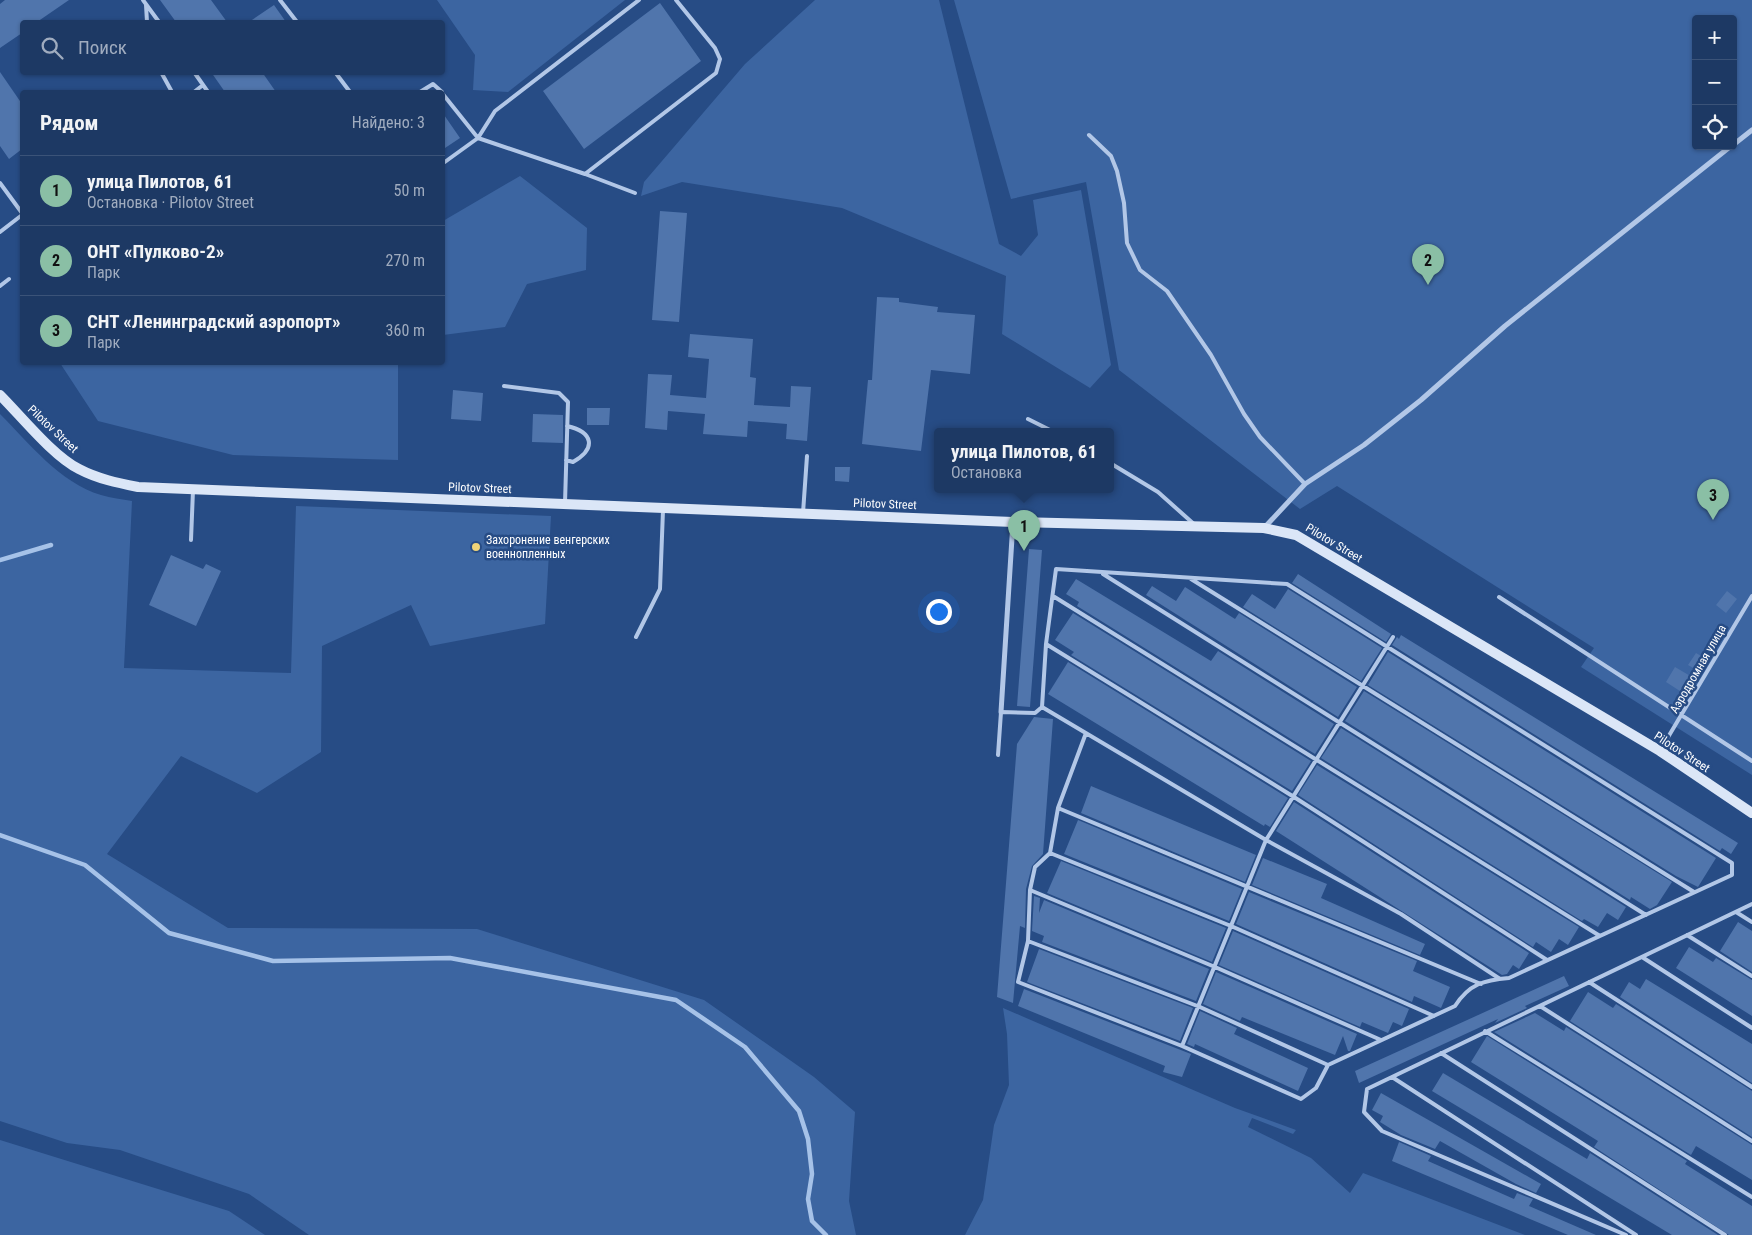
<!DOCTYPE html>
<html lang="ru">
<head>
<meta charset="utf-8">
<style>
  :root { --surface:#1d3964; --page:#25406a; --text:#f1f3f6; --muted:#a0acbf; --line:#3b5378; --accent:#8abfa5 }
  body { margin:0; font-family:"Roboto Condensed",sans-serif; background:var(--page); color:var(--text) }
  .controls { position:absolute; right:15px; top:15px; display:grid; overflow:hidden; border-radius:5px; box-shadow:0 1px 4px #0004 }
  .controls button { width:45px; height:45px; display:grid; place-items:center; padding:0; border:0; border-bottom:1px solid var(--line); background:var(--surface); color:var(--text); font:25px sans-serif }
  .you { position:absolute; left:938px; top:611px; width:18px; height:18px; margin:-12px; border:4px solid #fff; border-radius:50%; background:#1a73e8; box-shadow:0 0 0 8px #1a73e833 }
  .badge { display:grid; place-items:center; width:32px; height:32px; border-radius:50%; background:var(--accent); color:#111; font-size:16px; font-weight:700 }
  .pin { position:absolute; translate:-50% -41px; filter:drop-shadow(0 1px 2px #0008) }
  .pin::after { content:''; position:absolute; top:26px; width:18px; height:15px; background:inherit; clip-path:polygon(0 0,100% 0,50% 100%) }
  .popup { position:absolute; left:934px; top:428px; width:180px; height:65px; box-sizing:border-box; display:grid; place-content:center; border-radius:5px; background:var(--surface); filter:drop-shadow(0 1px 4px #0005); font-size:16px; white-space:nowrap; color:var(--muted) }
  .popup b { font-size:19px; color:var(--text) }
  .popup::after { content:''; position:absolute; left:50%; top:100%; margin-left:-10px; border:10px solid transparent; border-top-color:var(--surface) }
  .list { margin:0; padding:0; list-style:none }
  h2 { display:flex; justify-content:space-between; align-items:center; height:65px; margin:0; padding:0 20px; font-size:21px }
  h2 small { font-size:16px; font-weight:400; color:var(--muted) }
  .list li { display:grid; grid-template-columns:32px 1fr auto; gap:15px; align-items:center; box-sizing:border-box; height:70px; padding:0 20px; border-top:1px solid var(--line) }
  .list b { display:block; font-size:19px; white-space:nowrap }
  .list p { margin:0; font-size:16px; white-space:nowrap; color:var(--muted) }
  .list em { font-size:16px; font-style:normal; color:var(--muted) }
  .icon { flex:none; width:28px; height:28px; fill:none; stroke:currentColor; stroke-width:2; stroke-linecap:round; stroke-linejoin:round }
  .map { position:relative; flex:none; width:1752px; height:1235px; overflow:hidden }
  .search { position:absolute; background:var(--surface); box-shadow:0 1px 4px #0004; left:20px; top:20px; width:425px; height:55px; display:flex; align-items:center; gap:12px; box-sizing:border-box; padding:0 18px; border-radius:5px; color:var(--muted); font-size:19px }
  .panel { position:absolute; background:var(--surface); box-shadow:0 1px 4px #0004; left:20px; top:90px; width:425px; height:275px; border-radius:5px }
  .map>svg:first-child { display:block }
</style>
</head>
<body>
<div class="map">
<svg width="1752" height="1235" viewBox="0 0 1752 1235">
  <rect width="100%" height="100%" fill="#274c85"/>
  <path fill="#3c65a1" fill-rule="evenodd" d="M437,0H625L508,92L473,90L475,55Z
    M815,0H939L999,244L1021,256L1038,235L1033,200L1081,190L1111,365L1090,388L1002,334L1006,276L842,208L682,182L641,196L644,182L745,64Z
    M954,0H1752V775L1581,667L1594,648L1337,486L1300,509L1119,370L1086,182L1011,199ZM1696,19H1733V146H1696Z
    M520,176L587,228L586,270L527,284L505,327L443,335V221Z
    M60,363H398V460L233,455L98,421Z
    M0,414C29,443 60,483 101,495C111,498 122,499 132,501L124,668L291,673L296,506L551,516L545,624L430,646L411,605L322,646L321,752L257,793L181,756L107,854L228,928L477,929L704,1000L814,1077L855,1112L849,1201L856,1235H309L249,1194L120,1150L67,1143L0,1121Z
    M1003,1008L1235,1108L1296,1130L1293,1134L1252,1118L1248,1127L1311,1158L1350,1193L1363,1173L1525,1235H965L983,1200L994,1125L1009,1085L1007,1034Z
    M0,1140L229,1211L265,1235H0Z"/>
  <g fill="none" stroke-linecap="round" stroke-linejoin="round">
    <path stroke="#a6c2e8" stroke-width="4.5" d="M0,560L51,545
      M0,835L85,865L169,933L273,961L450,958L676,1000L745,1047L799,1111L808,1139L812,1174L808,1199L812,1221L826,1235"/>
  </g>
  <path fill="#5075ac" d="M5,0H69L37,22H22V33L0,48V4Z
    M160,0H211L227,22H176Z
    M660,3L701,61L584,149L543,91Z
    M274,5L286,22H249Z
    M0,72L22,104V149L9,159L0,146Z
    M211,72H262L276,92H225Z
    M442,112L460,138L442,150Z
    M660,211L687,213L679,322L652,320Z
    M877,297L899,298V302L938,307L937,312L975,315L970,374L931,370L921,451L862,444L868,380H872Z
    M690,334L753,339L750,377L756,378L754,405L790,407L791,386L811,387L807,441L786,439L787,424L748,421L747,437L703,434L705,414L668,411L667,430L645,428L648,374L672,375L670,395L706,398L709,359L688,357Z
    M453,390L483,393L481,421L451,419Z
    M587,408H610L609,425H587Z
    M533,414L563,415V443L532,442Z
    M835,467H850L849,482L835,481Z
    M1029,549L1042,550L1030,707L1017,706Z
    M171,555L203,569L206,564L221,571L196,626L149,605Z
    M1298,574L1391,634L1386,642L1292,583Z
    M1076,579L1211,661L1218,651L1334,724L1315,754L1077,606L1079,602L1066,594Z
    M1152,586L1176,601L1185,587L1235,619L1239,613L1357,687L1338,717L1146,595Z
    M1288,589L1382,648L1361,681L1243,607L1252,594L1275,609Z
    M1727,591L1737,599L1726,613L1716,605Z
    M1073,613L1311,761L1292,791L1071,655L1074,652L1055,640Z
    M1401,635L1738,843L1731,854L1722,848L1720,851L1392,645L1397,637L1399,639Z
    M1388,652L1716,858L1698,887L1676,876L1368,685Z
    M1696,653L1708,660L1700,672L1688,665Z
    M1068,662L1288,798L1270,827L1265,824L1264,826L1048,694Z
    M1675,667L1692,677L1683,693L1666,682Z
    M1364,691L1672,882L1657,905L1650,909L1631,897L1630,900L1345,721Z
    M1034,717L1053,719L1043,854L1032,866L1026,889L1025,928L1020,926L1013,1003L997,997L1017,744Z
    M1341,728L1626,907L1618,920L1607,913L1598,927L1584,919L1582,921L1321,758Z
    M1317,765L1579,927L1568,945L1559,939L1551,952L1536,942L1533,947L1298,795Z
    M1091,786L1256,855L1245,882L1081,813Z
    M1294,802L1529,953L1519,969L1513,965L1507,974L1502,975L1276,831Z
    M1078,820L1242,889L1229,921L1064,854Z
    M1263,858L1327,884L1321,898L1425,944L1420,955L1252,885Z
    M1061,861L1226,928L1212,962L1047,893Z
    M1249,892L1417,961L1413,971L1450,987L1441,1008L1414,996L1412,1002L1236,924Z
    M1034,896L1040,898L1039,913L1044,900L1209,969L1196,1001L1042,942L1044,936L1032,931Z
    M1738,922L1752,931V972L1720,951Z
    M1233,931L1409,1009L1402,1026L1393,1022L1388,1033L1362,1022L1360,1027L1219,965Z
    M1689,947L1713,962L1716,958L1752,980V1016L1676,968Z
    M1039,949L1193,1008L1180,1041L1027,982Z
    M1216,972L1357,1034L1350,1051H1348L1343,1036L1335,1055L1242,1017L1240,1021L1203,1004Z
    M1564,976L1569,986L1525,1006L1527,1008L1495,1023L1498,1019L1359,1083L1355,1071Z
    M1646,979L1752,1044V1083L1620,997L1629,982L1640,989Z
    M1024,989L1191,1054L1182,1077L1163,1072L1165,1066L1018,1006Z
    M1588,992L1613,1008L1616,1004L1752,1091V1137L1570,1021Z
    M1200,1011L1237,1028L1234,1034L1308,1068L1298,1091L1195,1044L1194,1047L1187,1044Z
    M1535,1013L1564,1031L1566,1027L1752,1145V1180L1696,1146L1691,1155L1494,1032Z
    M1487,1036L1687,1161L1685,1164L1752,1206V1235H1729L1594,1147L1598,1141L1471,1062Z
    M1443,1073L1587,1159L1590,1153L1718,1235H1672L1432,1091Z
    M1381,1093L1541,1184L1536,1193L1516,1184L1440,1141L1435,1149L1401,1135L1380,1122L1383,1116L1372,1110Z
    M1399,1142L1431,1156L1428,1161L1514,1199L1517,1193L1533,1199L1529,1206L1596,1235H1568L1392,1161Z"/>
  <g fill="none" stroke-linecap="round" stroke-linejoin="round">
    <path stroke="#b2c7e7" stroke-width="4" d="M143,0L159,22
      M280,0L297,22
      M146,5L147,22
      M161,72L172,92
      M194,72L208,92
      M335,72L350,92
      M194,92L203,85
      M420,92L433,84L442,92
      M442,93L478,138L585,174L635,193
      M1089,135L1111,156L1117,171L1124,203L1127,243L1140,270L1167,291L1211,355L1244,414L1260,437L1305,484
      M442,164L478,138L495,111L639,0
      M585,174L716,73L720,59L715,48L676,0
      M0,183L22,213
      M0,232L22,215
      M0,286L9,279
      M504,386L559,393L568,402L565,503
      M1028,419L1054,432
      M566,460L573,462C597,448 593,432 567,426
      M1110,463L1158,492L1195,525
      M803,513L807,456
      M191,540L193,490
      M1103,574L1646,915
      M1191,579L1694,892
      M1053,596L1600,936
      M1499,597L1752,761
      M636,637L660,589L663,510
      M1046,644L1294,797L1547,960
      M1086,733L1058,808L1050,853L1035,867L1030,890L1028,941L1018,982L1182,1046L1301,1099L1316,1088L1328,1065L1455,1006C1469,984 1484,980 1509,978L1732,875V863L1287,584L1056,569L1046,644L1042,707L1266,840L1401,914L1500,979
      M1661,749L1752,596
      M998,755L1001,712L1035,713L1042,707
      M1058,808L1481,984
      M1050,853L1231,926L1434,1016
      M1030,890L1215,967L1381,1040
      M1736,912L1752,922
      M1687,935L1752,976
      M1028,941L1200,1007L1328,1065
      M1642,957L1752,1028
      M1589,982L1752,1087
      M1540,1006L1752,1141
      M1485,1031L1752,1197
      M1182,1046L1266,840L1393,637
      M1441,1053L1725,1235
      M1392,1077L1636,1235
      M1626,1235L1382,1131L1364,1112L1367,1089L1752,904"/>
    <path stroke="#b2c7e7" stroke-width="5" d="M1733,145L1752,130
      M1264,528L1305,484L1364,445L1421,400L1505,326L1731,146
      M1001,712L1013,522"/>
    <path stroke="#dbe6f7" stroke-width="10" d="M0,395C22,417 53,456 79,469C98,479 118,483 138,487L1013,522L1264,528L1296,535L1660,751L1752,813"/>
  </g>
  <circle fill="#efd378" stroke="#274c85" stroke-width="2" cx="476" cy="547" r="5"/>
  <g text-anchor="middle" stroke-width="5" stroke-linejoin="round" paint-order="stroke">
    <g font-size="12" fill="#fff" stroke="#274c85">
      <text transform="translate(53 429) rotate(43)" y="4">Pilotov Street</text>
      <text transform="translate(480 488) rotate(2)" y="4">Pilotov Street</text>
      <text transform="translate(885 504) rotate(2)" y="4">Pilotov Street</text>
      <text transform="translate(1334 543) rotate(31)" y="4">Pilotov Street</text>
      <text transform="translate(1698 669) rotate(-60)" y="4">Аэродромная улица</text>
      <text transform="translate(1682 752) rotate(33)" y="4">Pilotov Street</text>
    </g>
    <g font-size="12" fill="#fff" stroke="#274c85" text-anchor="start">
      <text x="486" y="544">Захоронение венгерских<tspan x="486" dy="14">военнопленных</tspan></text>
    </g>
  </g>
</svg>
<div class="controls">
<button>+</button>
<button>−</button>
<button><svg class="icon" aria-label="locate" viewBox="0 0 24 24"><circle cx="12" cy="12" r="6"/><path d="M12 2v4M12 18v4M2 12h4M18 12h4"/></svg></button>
</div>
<div class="you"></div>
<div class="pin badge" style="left:1024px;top:551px">1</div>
<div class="popup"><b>улица Пилотов, 61</b>Остановка</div>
<div class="pin badge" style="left:1428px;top:285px">2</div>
<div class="pin badge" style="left:1713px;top:520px">3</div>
<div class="search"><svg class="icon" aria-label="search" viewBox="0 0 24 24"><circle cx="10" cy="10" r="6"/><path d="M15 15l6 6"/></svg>Поиск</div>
<section class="panel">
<h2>Рядом<small>Найдено: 3</small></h2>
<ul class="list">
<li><span class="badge">1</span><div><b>улица Пилотов, 61</b><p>Остановка · Pilotov Street</p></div><em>50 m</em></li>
<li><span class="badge">2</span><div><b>ОНТ «Пулково-2»</b><p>Парк</p></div><em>270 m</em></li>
<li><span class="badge">3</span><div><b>СНТ «Ленинградский аэропорт»</b><p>Парк</p></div><em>360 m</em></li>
</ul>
</section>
</div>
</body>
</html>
